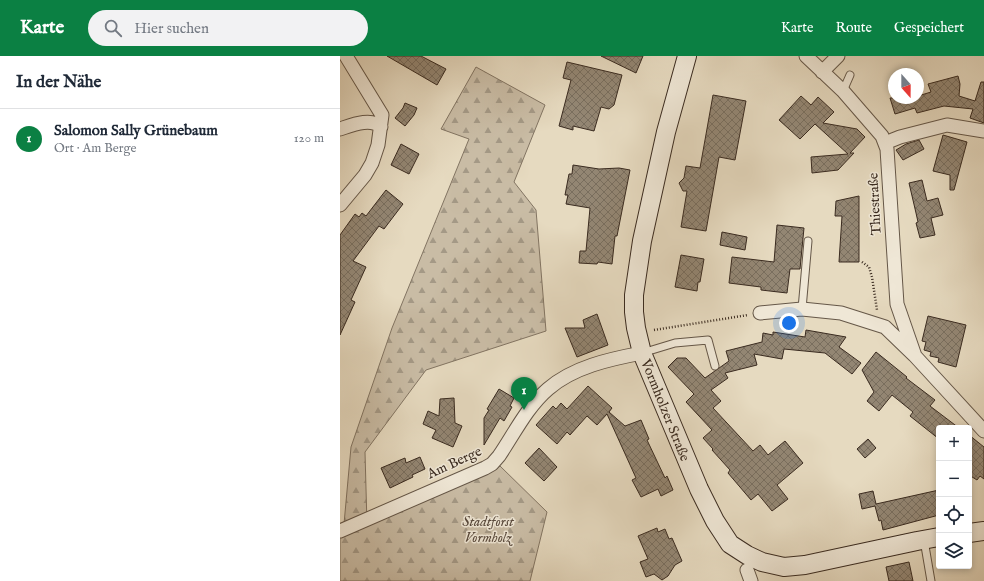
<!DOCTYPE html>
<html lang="de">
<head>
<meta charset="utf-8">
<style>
  :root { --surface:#fff; --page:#f2f2f3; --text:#1f2937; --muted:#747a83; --line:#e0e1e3; --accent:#0b8043 }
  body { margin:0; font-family:"IM FELL English",serif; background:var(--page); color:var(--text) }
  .controls { position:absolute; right:12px; bottom:12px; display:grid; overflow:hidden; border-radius:4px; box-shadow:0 2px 6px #0003 }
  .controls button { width:36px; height:36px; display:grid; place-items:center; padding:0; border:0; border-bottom:1px solid var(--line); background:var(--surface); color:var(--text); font:20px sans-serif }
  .compass { position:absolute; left:548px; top:12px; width:36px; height:36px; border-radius:50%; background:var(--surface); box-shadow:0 2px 6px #0003; rotate:159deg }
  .you { position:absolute; left:449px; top:267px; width:14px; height:14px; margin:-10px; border:3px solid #fff; border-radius:50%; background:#1a73e8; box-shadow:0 0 0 6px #1a73e833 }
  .badge { display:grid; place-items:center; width:26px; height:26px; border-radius:50%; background:var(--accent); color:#fff; font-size:13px; font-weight:700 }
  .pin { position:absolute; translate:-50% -33px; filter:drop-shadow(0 1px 2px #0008) }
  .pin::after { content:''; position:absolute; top:21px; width:14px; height:12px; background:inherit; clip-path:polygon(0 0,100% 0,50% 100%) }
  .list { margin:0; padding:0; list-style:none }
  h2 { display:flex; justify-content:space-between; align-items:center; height:52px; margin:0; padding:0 16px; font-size:17px }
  h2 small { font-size:13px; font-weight:400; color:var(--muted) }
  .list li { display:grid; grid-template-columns:26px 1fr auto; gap:12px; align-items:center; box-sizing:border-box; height:60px; padding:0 16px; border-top:1px solid var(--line) }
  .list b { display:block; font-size:15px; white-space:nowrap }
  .list p { margin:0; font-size:13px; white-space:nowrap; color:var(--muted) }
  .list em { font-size:13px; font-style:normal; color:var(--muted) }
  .icon { flex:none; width:22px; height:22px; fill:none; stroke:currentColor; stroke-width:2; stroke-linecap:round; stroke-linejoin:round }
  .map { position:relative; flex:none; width:644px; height:525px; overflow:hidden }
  header { display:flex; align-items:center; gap:24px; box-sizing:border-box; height:56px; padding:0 20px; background:var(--accent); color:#fff }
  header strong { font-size:19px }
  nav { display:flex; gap:22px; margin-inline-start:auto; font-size:14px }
  .search { width:280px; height:36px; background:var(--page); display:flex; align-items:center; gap:10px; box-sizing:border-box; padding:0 14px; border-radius:22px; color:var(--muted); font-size:15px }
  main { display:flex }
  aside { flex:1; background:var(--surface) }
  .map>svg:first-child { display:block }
</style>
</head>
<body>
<header>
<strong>Karte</strong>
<div class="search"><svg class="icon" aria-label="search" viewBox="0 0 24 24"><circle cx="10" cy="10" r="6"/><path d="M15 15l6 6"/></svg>Hier suchen</div>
<nav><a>Karte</a><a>Route</a><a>Gespeichert</a></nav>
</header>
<main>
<aside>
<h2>In der Nähe<small></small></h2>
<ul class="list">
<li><span class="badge">1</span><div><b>Salomon Sally Grünebaum</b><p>Ort · Am Berge</p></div><em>120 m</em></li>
</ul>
</aside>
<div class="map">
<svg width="644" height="525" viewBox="0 0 644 525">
  <defs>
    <pattern id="forest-firs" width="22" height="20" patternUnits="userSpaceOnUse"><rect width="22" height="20" fill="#c9bca5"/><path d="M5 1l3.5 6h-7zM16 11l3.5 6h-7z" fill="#a49986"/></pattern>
    <pattern id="building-cross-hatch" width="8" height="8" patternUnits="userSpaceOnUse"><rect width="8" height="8" fill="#938673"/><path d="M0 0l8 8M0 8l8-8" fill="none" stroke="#796e5e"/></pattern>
  </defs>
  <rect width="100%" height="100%" fill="#e6dac0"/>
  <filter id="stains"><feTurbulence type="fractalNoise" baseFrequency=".005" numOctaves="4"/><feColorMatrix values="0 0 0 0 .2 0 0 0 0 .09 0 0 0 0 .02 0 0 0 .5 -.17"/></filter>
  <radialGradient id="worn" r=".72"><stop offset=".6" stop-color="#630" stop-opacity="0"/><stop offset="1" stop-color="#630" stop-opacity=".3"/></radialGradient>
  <path fill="url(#forest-firs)" stroke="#827462" d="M136,11L205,49L174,126L196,154L206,275L86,314L25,396L27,469L160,410L207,456L190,525H0V481L3,479L11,391L52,272L129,83L101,73Z"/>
  <path fill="url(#building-cross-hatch)" stroke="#3a2b20" d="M47,0H81L106,13L97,29Z
    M261,0H303L296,17Z
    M227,6L282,19L274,49L269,53L261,51L254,75L233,70V74L219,70L231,24L223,22Z
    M618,20L620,28L619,40L635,45L641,26H644V67L630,62L633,53L604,50L577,57L575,52L555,58L550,42H578V40L591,36L588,28Z
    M373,39L406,45L395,104L379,101L366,175L341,171L347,135H343L339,127L344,122L346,110L360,112Z
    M461,40L471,49L478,41L494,56L483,67L517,73L525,81L510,97H514L498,114L472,117L471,101L508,98L475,68L460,83L439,64Z
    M65,47L77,52L74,59L65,70L55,62L63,52Z
    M603,79L627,86L614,134H610V119L593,115Z
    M579,84L584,93L563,104L556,94L566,88Z
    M61,88L79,98L69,118L51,109Z
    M233,109L259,113L279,112L290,114L277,180H275L272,208L258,206L257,208L239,207L240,195H246L250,152L226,148L228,139H225L229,118H232Z
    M582,124L587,145L598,142L603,159L591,162L595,179L580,182L576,167L578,166L576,157L569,127Z
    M46,134L63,148L44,173L39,170L13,205L26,211L11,244L15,246L0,279V179L15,158L19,161L22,157L26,160Z
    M519,140V206H499L502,160H495L496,145Z
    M437,169L464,172L460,213H450L447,237L421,234V231L389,227L392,201L434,206Z
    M382,176L407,181L405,194L380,189Z
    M341,199L364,203L360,226H358L357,235L335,231Z
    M257,258L268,289L237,301L225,272H245L243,264Z
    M588,260L626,269L616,311L598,306L599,302L590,300L591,296L584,294L586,286L582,285Z
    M466,274L506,281L499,291L521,307L512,318L485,297L444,293L442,303L414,298L417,309L385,317L388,322L371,334L381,345L373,352L413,395L420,389L428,399L445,385L463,407L437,429L448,443L432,455L418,438L411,444L388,417L390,414L372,394L373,393L363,382L372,374L346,346L354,338L328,311L337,302H346L365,322L389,305L386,295L422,286L423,277L433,279V276L465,281Z
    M536,296L567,321L566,322L595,344L590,350L619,372H599V383L570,360L573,356L552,339L539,355L527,345L534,336L522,314Z
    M248,330L272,352L269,356L285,370L301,364L309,383L307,384L325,422L327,420L333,434L321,440L318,433L301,441L292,424L296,422L267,358L257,369L247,360L230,379L227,376L217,388L196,369L213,350L216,353L221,347L227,353Z
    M159,333L174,342L170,350L172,351L164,365L160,362L144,389V362L149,354L147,353Z
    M114,342L115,367L122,370L113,391L92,382L96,374L83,368L88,355L99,360L100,343Z
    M629,379L644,391V423L640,420L637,424L629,419Z
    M528,383L536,392L525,402L517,393Z
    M199,392L217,411L204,425L185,407Z
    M80,401L85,413L72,419L73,421L50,432L41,412L65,402L66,407Z
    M599,434V459L543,474L541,464L539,465L535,450L522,453L519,438L533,435L536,448Z
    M317,472L318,476L325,473L329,483L332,482L342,505L335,509L328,520L322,524L314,518L306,521L300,506L308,503L298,480Z
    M569,506L573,525H549L546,511Z"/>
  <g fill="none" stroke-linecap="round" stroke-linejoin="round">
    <defs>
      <path id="service" d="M503,35L510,19
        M462,253L468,185
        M302,297L335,287L368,284L375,310
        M584,484L591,525"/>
      <path id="minor" d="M466,0L503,35L542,80L547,93L557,248L575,300L644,375
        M482,16L498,0
        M0,73C12,69 31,61 41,71
        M545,87L560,81L607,69L644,75
        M0,149L25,119L32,107L38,89L42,59L6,0
        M420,257L462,253L501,257L545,271L574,299
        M0,475L145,412L152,408L159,400C174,378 187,351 208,333C233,311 270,303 302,297
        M407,514L411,525"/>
      <path id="secondary" d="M347,0L326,76L302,185L294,239V256L296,272L302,297L359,433L375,465L390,488L407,499L422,506L444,511L465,509L577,485L599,481
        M629,477L644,475"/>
    </defs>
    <use href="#service" stroke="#655748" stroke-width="9"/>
    <use href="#minor" stroke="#655748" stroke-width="15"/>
    <use href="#secondary" stroke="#3a2b20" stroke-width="20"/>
    <path stroke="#3a2b20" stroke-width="2.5" stroke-dasharray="1 2" stroke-linecap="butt" d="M522,206L529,211L532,221L537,254
      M314,274L408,259"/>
    <use href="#service" stroke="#efe7d6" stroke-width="7"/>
    <use href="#minor" stroke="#efe7d6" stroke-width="13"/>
    <use href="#secondary" stroke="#efe7d6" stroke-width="18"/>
  </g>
  <g text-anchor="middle" stroke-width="3" stroke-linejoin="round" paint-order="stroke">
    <g font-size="14" fill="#3a2b20" stroke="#efe7d6">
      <text transform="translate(534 148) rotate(-93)" y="5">Thiestraße</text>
      <text transform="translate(326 354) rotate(68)" y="5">Vormholzer Straße</text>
      <text transform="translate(114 406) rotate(-25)" y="5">Am Berge</text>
    </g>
    <g font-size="14" font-style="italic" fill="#57483b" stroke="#efe7d6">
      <text x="148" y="470">Stadtforst<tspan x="148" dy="16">Vormholz</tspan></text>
    </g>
  </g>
  <rect width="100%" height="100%" filter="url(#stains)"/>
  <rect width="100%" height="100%" fill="url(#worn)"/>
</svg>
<div class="controls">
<button>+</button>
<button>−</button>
<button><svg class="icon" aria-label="locate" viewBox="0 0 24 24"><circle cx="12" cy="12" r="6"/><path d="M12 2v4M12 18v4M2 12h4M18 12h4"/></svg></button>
<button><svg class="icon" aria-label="layers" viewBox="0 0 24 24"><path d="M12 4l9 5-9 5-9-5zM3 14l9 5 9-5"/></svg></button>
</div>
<svg class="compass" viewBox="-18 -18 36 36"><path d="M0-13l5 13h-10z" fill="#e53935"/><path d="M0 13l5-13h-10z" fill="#747a83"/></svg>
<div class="you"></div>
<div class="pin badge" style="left:184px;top:354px">1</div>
</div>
</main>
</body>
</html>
